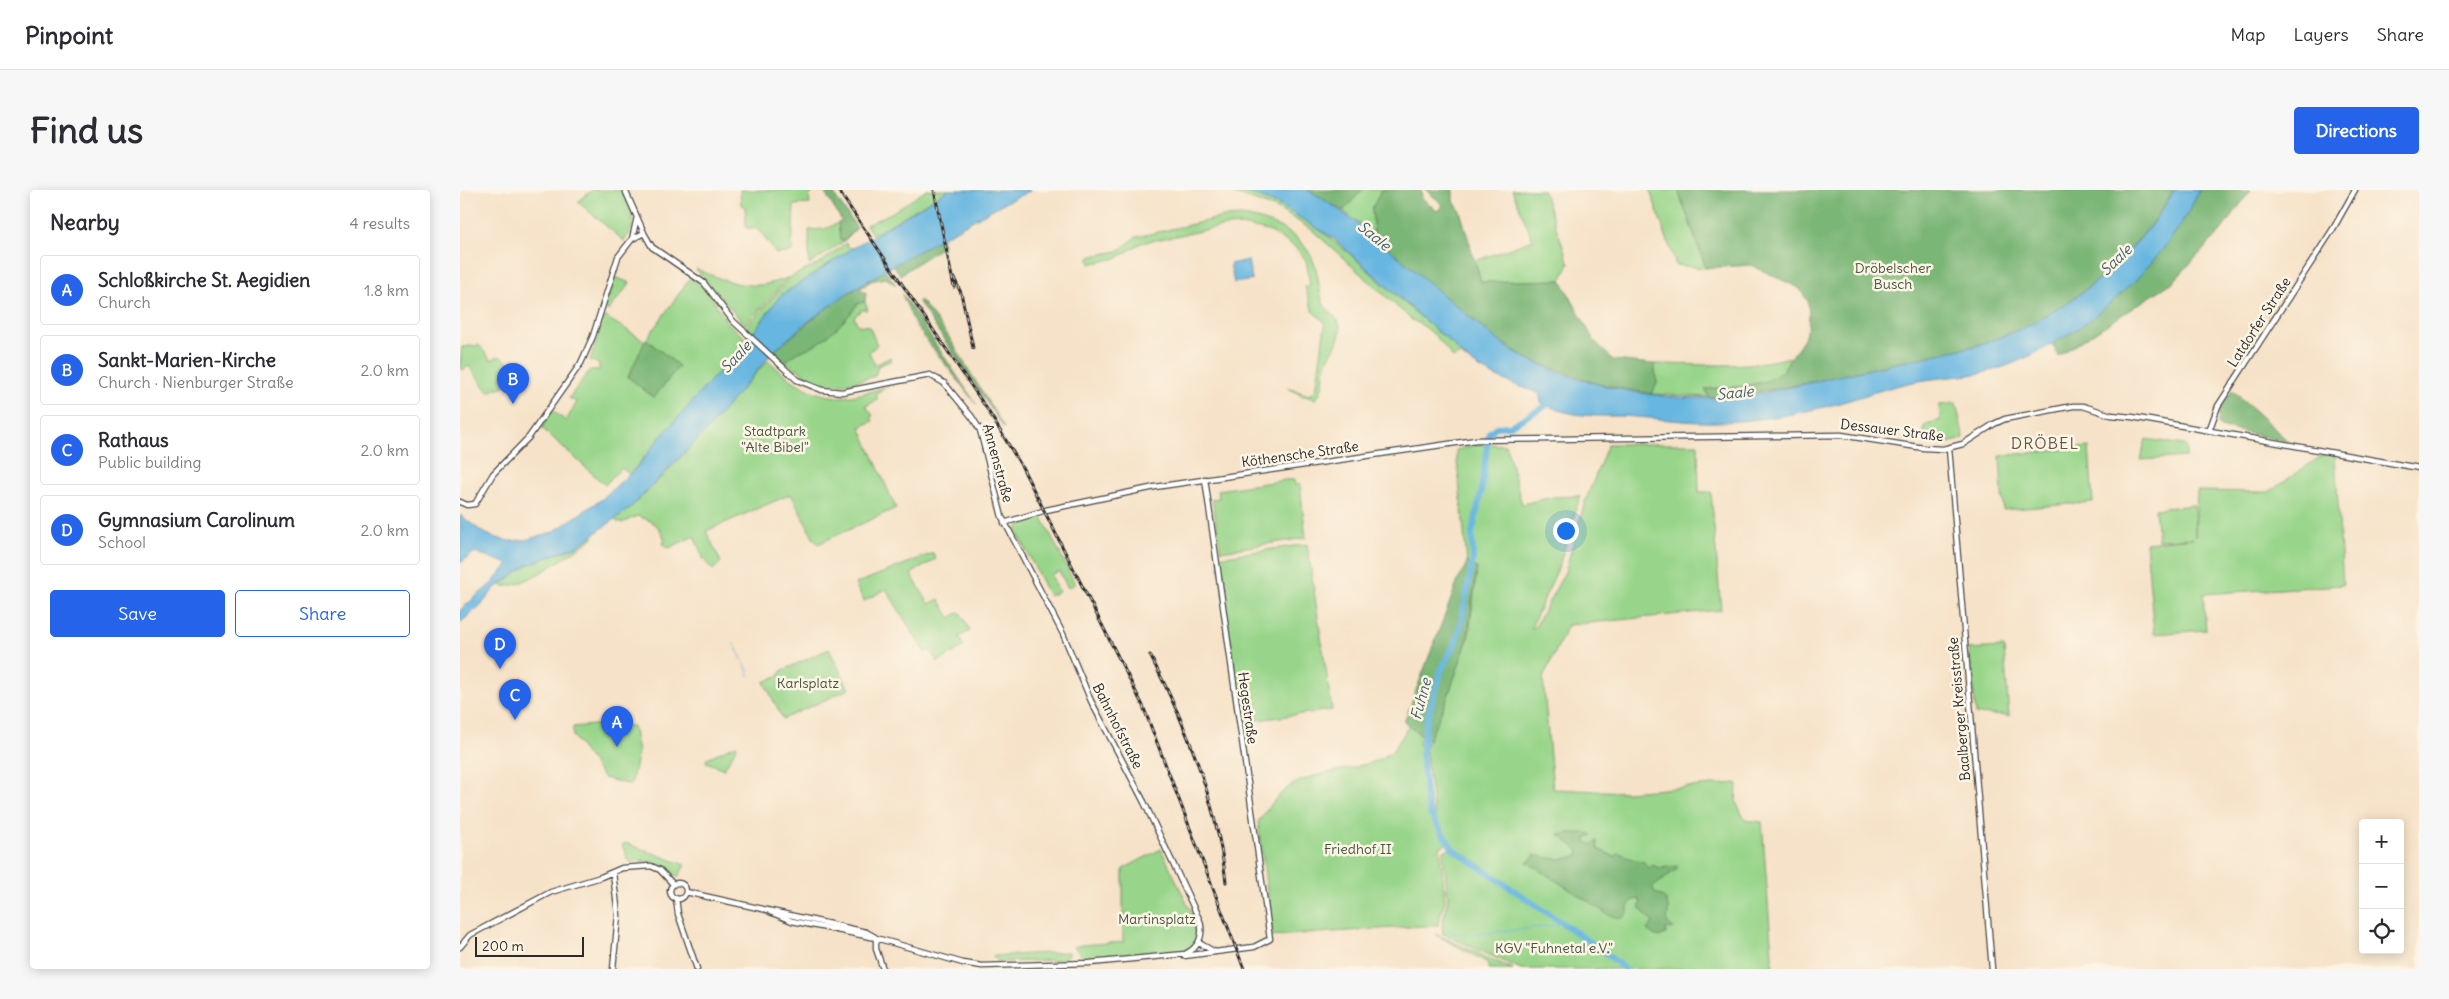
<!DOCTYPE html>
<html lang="en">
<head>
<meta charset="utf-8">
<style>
  :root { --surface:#fff; --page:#f7f7f7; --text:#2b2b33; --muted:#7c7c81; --line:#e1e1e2; --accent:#2563eb }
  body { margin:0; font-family:Delius,sans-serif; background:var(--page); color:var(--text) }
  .controls { position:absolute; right:15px; bottom:15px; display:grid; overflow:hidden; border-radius:5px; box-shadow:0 2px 12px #0003 }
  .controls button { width:45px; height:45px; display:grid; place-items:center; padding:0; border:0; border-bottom:1px solid var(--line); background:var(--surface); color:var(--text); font:25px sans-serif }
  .scale { position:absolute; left:15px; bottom:12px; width:109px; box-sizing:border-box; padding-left:5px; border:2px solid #2b2b2b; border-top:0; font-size:14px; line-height:18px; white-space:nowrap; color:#2b2b2b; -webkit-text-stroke:4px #fcf5e5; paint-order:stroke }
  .you { position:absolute; left:1105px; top:340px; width:18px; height:18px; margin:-12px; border:4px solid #fff; border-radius:50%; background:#1a73e8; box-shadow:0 0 0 8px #1a73e833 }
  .badge { display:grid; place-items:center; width:32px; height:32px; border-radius:50%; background:var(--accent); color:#fff; font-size:16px; font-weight:700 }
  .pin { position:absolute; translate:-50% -41px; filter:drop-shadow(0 1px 2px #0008) }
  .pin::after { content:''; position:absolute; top:26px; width:18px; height:15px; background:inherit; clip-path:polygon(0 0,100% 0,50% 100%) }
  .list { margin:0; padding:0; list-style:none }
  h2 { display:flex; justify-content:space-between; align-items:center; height:65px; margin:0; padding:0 20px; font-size:21px }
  h2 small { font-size:16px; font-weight:400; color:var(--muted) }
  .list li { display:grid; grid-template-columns:32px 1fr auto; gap:15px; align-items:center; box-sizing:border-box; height:70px; margin:0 10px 10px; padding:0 10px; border:1px solid var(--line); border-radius:5px }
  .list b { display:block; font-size:19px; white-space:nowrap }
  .list p { margin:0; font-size:16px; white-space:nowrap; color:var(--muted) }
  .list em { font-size:16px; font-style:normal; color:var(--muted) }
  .actions { display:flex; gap:10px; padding:15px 20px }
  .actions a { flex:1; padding:11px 0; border:1px solid var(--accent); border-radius:5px; text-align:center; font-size:18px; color:var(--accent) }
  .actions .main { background:var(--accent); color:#fff }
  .icon { flex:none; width:28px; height:28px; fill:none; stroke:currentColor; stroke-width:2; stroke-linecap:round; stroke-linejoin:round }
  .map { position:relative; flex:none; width:1959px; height:779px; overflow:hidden; border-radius:5px }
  header { display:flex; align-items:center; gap:30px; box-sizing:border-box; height:70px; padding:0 25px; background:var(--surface); border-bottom:1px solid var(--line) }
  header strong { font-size:24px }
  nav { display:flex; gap:28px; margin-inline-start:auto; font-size:18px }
  .intro { display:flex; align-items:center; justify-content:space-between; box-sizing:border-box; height:120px; padding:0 30px }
  h1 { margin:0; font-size:35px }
  .button { padding:12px 22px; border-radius:5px; background:var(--accent); color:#fff; font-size:18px; font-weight:700 }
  main { display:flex; gap:30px; padding:0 30px }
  aside { flex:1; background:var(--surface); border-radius:5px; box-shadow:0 2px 12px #0003 }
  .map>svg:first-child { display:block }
</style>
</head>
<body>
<header>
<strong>Pinpoint</strong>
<nav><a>Map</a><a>Layers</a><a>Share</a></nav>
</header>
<div class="intro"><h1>Find us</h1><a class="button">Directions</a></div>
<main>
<aside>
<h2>Nearby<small>4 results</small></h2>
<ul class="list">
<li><span class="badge">A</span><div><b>Schloßkirche St. Aegidien</b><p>Church</p></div><em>1.8 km</em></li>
<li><span class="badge">B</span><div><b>Sankt-Marien-Kirche</b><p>Church · Nienburger Straße</p></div><em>2.0 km</em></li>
<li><span class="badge">C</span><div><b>Rathaus</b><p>Public building</p></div><em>2.0 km</em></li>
<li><span class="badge">D</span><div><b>Gymnasium Carolinum</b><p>School</p></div><em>2.0 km</em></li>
</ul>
<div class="actions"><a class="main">Save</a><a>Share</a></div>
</aside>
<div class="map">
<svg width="1959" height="779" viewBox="0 0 1959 779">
  <rect width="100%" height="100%" fill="#fcf5e5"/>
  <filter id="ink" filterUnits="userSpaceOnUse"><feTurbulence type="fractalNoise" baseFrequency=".02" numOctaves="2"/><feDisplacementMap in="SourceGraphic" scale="10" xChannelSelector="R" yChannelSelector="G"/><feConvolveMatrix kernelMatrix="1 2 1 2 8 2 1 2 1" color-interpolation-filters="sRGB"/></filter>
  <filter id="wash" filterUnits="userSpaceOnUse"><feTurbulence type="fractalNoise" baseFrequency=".0096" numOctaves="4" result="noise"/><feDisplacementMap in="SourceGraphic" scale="20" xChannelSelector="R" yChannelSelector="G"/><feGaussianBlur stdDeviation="1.12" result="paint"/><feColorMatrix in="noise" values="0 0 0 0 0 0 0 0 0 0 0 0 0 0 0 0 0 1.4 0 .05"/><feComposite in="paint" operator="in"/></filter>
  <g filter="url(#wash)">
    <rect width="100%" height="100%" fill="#f6e2c8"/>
    <path fill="#98d58a" stroke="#62805a" d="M132,0H161C172,21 180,30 164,51L118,12Z
      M280,0H355L349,7L350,14L334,15L332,62L316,64L299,39L286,38L285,17L281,15Z
      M467,0H488L413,45L406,35L431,23Z
      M764,0C825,0 890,64 933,103C948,117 964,129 979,143L989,149L1007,170L1000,164L993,168C983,154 969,136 953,131L851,39L816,18Z
      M902,0H921L912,19L914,44L883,21Z
      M1052,0H1083L1109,74L1101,90L1021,92L1015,71L1073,50Z
      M1190,0H1218L1246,78L1216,75Z
      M782,26C814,31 847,45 856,79C859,90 859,102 863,113C867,122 879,126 880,138C881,153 869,164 865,177C863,187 864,203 855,209L841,205L828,198L849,205L856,201L865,135L863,130L853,122L845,96L850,95L846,70L835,57L811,42L782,35L766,36L681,53L657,68L630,74L629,68L632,66L658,61L676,47L764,27Z
      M378,33L380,50L384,51L349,75V40L365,39Z
      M386,53L388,57L393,58L320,106L293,143L286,137L331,87L361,72Z
      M236,79C271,93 292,103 329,87L285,135Z
      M155,87L170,93L148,121L145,118Z
      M231,87L248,102L267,132L287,150L170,284L161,278L145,295L82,238L92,220L106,231L117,212L109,208L130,180H139V174L130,170L144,126L185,151Z
      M405,112L408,120H402L394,127L398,135L409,136L417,155L409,162L415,175L431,167L432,170L418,176L415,186L386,194H372L358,192L325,172C338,159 346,161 358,152C369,145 392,124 397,113Z
      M19,155L31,170L39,166L47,171L50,179L48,182L49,188L45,189L44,186L41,187L45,196L28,202L9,176L3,180L0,176L2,157Z
      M1330,167C1328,171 1326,177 1323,181C1309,198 1265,197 1245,199L1249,207L1192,204L1197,193L1194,174C1240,174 1285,179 1330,167Z
      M308,170C330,191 357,211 391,206C404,204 417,199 429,196L416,203L417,210L406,216L413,226L411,227L413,231L400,237L436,318L358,354L353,348L331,304L246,341L261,372L253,380L244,370L234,346L209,358L203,354L205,350C197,333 195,332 177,326L162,333L160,331L158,333L155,328L170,318L204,285Z
      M1496,213L1504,249L1483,254L1464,251V236L1480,230L1479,215Z
      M1686,249L1724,255L1727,258L1726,267L1680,270Z
      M1019,254L1046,255L1062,314L1093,307L1120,306L1099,376L1071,438L1075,437L1105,382L1125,312L1148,254H1238L1239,302H1251L1261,420L1108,435L1083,488L1093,599L1168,602L1277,593L1276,612L1285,630L1302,632L1313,779H1167L1145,764L1163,779H1061L983,744L982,736L988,708L983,662L990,658L988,653L980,657L985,710L978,735L813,746L798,632C807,620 818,603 832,595C858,579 908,581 931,562C938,555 943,544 949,536L962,546L959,552L973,627L979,635L975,627L965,557L987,509L1009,446L1017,378L1007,373L996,260Z
      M1629,257L1633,312L1543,320L1540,266Z
      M1864,264L1875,265L1883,395L1743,404L1746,440L1694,444L1686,353L1733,348L1698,350L1695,319L1734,315L1735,346L1737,301L1809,302Z
      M826,290H834L835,295L840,294L846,348L761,361L752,309L759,308L758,300Z
      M582,327L615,394L608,398L599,381L591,385L599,402L589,406L556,340L560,335Z
      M131,345L134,347C119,358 57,404 40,395L67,375L118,356Z
      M847,354L872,520L782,532L758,367Z
      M473,363L476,369L451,384L469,414L479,409L490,428L500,422L510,441L499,447L504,456L478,472L470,460L465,463L426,399L404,411L395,394Z
      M1544,457L1549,526L1516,524L1509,459Z
      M369,459L389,499L323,529L304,492L321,484V481Z
      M155,533L158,536H173L178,562L171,595L144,588L113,546V537Z
      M276,555L277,557L264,579L246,572L247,568Z
      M166,653L225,675L219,686H217C198,673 193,670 169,672L162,655Z
      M701,659L737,734C740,747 735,756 723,761L625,769L614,757L621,755L663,752V679Z
      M975,744L1053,779H1028V773Z
      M608,762V766L601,770L539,772L532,766Z"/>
    <path fill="#7ab676" stroke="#527050" d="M363,0H371L397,38L384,51L380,50L378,33L382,31Z
      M847,0H902L883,21Z
      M921,0H961L962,8L977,21L983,15L966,0H993V10L1000,21L1021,92L1101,90L1133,149L1153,170L1194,174L1197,193L1192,204L1138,194L1072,171L1040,152L937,67L914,44L912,19Z
      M1218,0H1714C1677,66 1600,131 1527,152C1486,164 1443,172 1402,181C1351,192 1301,204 1249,207L1245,199L1279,197L1307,191L1322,182L1344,148L1348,138L1349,123L1348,111L1339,98L1291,75L1246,78Z
      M1739,0H1791L1760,42L1713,92L1598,166L1592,153C1649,123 1714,59 1739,0Z
      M481,48L483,56L440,85L428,66Z
      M425,80L436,95L426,88L411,91L400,99L406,103L405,112L397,114C393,124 368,147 358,153C343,162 339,159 324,173L313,162L365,119Z
      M442,104L516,214L455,135Z
      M458,111H461L487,144L544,238Z
      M186,149L219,176L194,208L168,187Z
      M1772,200L1829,252L1760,237L1758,234L1759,222Z
      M1007,373L1017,378L1007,451L987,509L969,550L944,532L999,388Z
      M1107,643H1130L1132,645L1126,648V651L1132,655L1137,651L1138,659L1155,667L1158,663L1163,664L1166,667L1184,672L1189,678L1192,675L1200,678L1217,676V679L1193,697C1193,706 1202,703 1206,711C1211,720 1206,727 1208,734L1214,738L1212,739L1206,738V744C1196,749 1195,746 1187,740L1193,733L1179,717L1181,714L1179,709L1173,710L1168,717V722L1162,729L1149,725L1067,672L1072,669L1074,665C1090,669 1102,671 1118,665L1119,661L1099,645Z"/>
    <path fill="#66b6e1" stroke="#487086" d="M488,0H572L540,15L434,75L389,102L345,134L313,162L247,240L170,318L118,356L67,375L35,398L22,414L0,433V420L31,394L48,374L15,362L0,373V325L21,341L33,347L49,351L65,350L93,342L142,309L177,277L198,250L293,143L320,106L393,58Z
      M781,0H847L857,5C911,39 954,82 1004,122C1025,140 1046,159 1072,171C1135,200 1220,215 1289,205C1327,199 1364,189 1401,181C1428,175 1455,169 1483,163C1498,159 1515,157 1531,151C1605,125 1675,70 1714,0H1739C1716,56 1657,114 1606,146C1583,160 1553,176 1526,182C1504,187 1481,187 1459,191C1428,196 1398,209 1368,216C1333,225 1295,231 1260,232C1232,233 1204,229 1177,227C1140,224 1115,231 1081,212L1079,203C1055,195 1029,186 1008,170C997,161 991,150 979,143L873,48L818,14Z
      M788,70L792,90L774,93L770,74Z"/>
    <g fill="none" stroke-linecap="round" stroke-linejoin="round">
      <path stroke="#66b6e1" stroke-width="1" d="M274,454C278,463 288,477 289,486
        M987,741C1001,749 1076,737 1097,735L1100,732"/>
      <path stroke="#66b6e1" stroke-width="6" d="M1091,210L1089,214L1050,236L1036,237L1029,243L1021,302L1012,344L1013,369L1001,434L996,451L982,478L966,533L962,562L967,613L971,625L993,659L1139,758L1165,779"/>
    </g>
  </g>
  <g filter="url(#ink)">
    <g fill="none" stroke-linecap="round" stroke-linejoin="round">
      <defs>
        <path id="secondary" d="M165,0L184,43L192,57L244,93L273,131L337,190L362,200L382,202L470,185L484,193L512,227L520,240L542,327L603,444L631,511L684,612L740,731C744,745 739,758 725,764L630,773L522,776L503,773L416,748L332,731L310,722
          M172,49L177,27
          M1749,241L1758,216L1873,39L1895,0
          M1489,258L1532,779
          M0,312L7,315L15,314L33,284L69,247L121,173L133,146L158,67L172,49L184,43
          M544,333L586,320L695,297L1016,250L1381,245L1464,258L1483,259L1503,254L1534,234L1545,229L1613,216H1623L1651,225L1672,227L1959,278
          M210 701a8 8 0 1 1 16 0a8 8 0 1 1-16 0Z
          M226,702L406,742L415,747
          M216,708L218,724L237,779
          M416,748V759L423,779
          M739,753L755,762
          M0,757L10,745L91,702L141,687L162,678L191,676L200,680L213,694
          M724,766L794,757L810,749L745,289
          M153,779L158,725L153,683"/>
      </defs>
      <use href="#secondary" stroke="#494643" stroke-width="7"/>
      <use href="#secondary" stroke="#fff" stroke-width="4.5"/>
      <defs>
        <path id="rail" d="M378,0L527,219L562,277L683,516L784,779
          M474,0L494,97
          M494,88L501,103L513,158
          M690,465C727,536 757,612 766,692"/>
      </defs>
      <use href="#rail" stroke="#2b2b2b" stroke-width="3"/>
      <use href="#rail" stroke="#fcf5e5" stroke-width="1" stroke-dasharray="4" stroke-linecap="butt"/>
    </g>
  </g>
  <g text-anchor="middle" stroke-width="5" stroke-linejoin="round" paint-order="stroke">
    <g font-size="14" fill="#465643" stroke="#fcf5e5">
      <text x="1433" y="83">Dröbelscher<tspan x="1433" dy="16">Busch</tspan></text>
      <text x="315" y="246">Stadtpark<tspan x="315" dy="16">"Alte Bibel"</tspan></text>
      <text x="348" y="498">Karlsplatz</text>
      <text x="898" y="664">Friedhof II</text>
      <text x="697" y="734">Martinsplatz</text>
      <text x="1094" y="763">KGV "Fuhnetal e.V."</text>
    </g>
    <g font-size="14" fill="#2b2b2b" stroke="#fcf5e5">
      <text transform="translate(1799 132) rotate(-57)" y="5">Latdorfer Straße</text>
      <text transform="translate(1432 240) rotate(7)" y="5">Dessauer Straße</text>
      <text transform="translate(840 264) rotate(-8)" y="5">Köthensche Straße</text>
      <text transform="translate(538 273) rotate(75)" y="5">Annenstraße</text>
      <text transform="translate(788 518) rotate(82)" y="5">Hegestraße</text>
      <text transform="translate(1499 519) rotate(-95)" y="5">Baalberger Kreisstraße</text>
      <text transform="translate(658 536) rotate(63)" y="5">Bahnhofstraße</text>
    </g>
    <g font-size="15" font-style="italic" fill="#405c6b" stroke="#fcf5e5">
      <text transform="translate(914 46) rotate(39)" y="5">Saale</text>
      <text transform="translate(1656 70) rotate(-44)" y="5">Saale</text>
      <text transform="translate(276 167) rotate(-47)" y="5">Saale</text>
      <text transform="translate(1275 203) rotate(-6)" y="5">Saale</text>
      <text transform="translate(961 509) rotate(-75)" y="5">Fuhne</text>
    </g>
    <g font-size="16" letter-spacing="1" fill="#635849" stroke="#fcf5e5">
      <text x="1585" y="259">DRÖBEL</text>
    </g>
  </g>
</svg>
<div class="controls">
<button>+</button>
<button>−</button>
<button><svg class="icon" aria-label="locate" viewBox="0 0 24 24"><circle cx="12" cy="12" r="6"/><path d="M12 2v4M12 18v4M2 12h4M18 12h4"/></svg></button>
</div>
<div class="scale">200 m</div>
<div class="you"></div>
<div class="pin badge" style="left:157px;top:557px">A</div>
<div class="pin badge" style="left:53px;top:214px">B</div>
<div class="pin badge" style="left:55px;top:530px">C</div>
<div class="pin badge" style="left:40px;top:479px">D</div>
</div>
</main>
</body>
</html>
